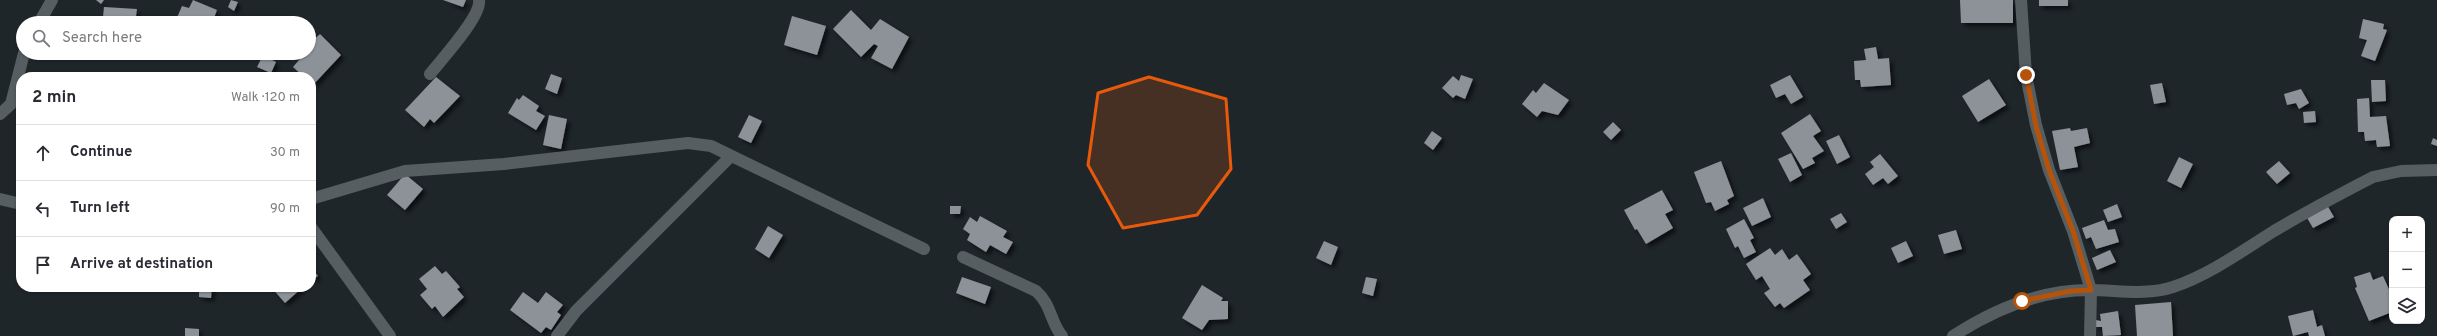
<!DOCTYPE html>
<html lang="en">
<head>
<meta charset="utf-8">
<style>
  :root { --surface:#fff; --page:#f7f7f7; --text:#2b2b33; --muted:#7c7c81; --line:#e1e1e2 }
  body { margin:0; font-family:Overpass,sans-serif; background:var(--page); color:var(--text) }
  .controls { position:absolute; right:12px; bottom:12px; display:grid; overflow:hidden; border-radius:8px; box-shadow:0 1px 3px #0004 }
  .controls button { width:36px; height:36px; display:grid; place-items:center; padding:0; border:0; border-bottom:1px solid var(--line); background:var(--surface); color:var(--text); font:20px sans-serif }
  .stop { position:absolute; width:12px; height:12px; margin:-9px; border:3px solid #b45309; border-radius:50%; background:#fff }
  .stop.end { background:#b45309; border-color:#fff; box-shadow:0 1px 4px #0008 }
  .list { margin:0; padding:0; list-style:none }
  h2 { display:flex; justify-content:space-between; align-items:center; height:52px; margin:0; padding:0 16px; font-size:17px }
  h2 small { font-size:13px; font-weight:400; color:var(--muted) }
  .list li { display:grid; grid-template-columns:26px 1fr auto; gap:12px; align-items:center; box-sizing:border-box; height:56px; padding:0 16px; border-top:1px solid var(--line) }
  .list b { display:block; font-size:15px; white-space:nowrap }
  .list em { font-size:13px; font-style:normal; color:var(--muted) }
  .icon { flex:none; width:22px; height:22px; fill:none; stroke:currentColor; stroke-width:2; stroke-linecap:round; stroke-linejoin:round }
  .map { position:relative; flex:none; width:2437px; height:336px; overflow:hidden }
  .search { position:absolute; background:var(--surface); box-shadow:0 1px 3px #0004; left:16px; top:16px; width:300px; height:44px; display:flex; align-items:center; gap:10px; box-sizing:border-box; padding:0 14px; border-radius:22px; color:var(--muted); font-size:15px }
  .panel { position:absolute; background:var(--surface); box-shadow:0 1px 3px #0004; left:16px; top:72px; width:300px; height:220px; border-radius:16px }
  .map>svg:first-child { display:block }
</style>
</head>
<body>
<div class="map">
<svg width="2437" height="336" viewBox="0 0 2437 336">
  <defs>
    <filter id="shadow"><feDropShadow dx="3.5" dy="3.5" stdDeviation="2" flood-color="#0009"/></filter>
  </defs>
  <rect width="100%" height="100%" fill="#1f262a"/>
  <path fill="#8d9299" filter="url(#shadow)" d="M96,0H104L101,4Z
    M193,0L217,10L212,23H184L176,20L182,6L189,8Z
    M231,0L238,2L234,11L228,7Z
    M443,0H466L463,7Z
    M1960,0H2013V23H1961Z
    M2039,0H2068V6H2039Z
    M104,7L137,9L136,16L157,23H132L133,20L103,17Z
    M851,10L871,30L880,19L909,37L892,69L871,58L878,46L874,44L861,57L833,29Z
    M792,16L826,26L817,55L784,45Z
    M2363,19L2384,24L2383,29L2387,30L2375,61L2361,56L2367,40L2359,38Z
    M320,34L341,55L313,85L311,77H304L293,67L305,53H309V44Z
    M1876,47L1878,59L1889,58L1891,85L1861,87L1860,80H1855L1854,61L1866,60L1864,49Z
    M263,55L276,62L271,73L257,67Z
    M551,74L562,78L557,94L545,89Z
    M1461,75L1473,79L1465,99L1456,95L1453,98L1442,88L1453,76L1459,81Z
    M1790,75L1803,97L1791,104L1785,94L1776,98L1770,85Z
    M436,77L460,96L434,123L430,119L424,127L405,110Z
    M1989,79L2006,105L1978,122L1962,96Z
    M2371,80H2385L2386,101L2372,102Z
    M1544,83L1569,100L1558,115L1542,111L1537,117L1522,104L1533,90L1536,93Z
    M2162,83L2166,102L2154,104L2150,85Z
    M2301,89L2309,103L2299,109L2296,103L2287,105L2284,94Z
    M523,95L539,106L536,111L545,116L536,130L508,113L517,98L519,100Z
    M2369,98L2370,117L2386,116L2390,146L2377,147L2376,140L2365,141L2364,132H2358L2357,99Z
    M2315,111L2316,122L2304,123L2303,112Z
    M1810,114L1821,131L1813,136L1824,151L1812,158L1815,163L1803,169L1781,133Z
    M549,115L567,119L561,149L543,145Z
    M749,115L762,121L751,143L738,137Z
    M1613,122L1621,130L1611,140L1603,132Z
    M2070,128L2071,131L2087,128L2090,143L2074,147L2078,167L2060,170L2052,131Z
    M1432,131L1442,138L1433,150L1424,143Z
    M1839,135L1850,157L1837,164L1826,141Z
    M2433,138L2437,140V146L2431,144Z
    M1791,153L1802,175L1790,182L1778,159Z
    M1880,154L1898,176L1888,184L1883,178L1873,185L1865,174L1874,167L1870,162Z
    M2179,157L2193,164L2181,188L2167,181Z
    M1721,161L1734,196L1727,200L1729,204L1715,211L1711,202L1706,203L1694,172Z
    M2279,161L2290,173L2277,184L2266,172Z
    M405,174L423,189L405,210L387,195Z
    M1662,190L1673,210L1665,214L1673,228L1646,244L1637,229L1635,230L1624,210Z
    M1763,198L1771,217L1752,226L1743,208Z
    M2117,204L2122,217L2108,222L2103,210Z
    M2327,205L2334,217L2313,228L2306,216Z
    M950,206H961L960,214H950Z
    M1841,213L1847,222L1836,229L1830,219Z
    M980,216L1007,231L1003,237L1013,242L1006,254L990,245L986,252L967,240L970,234L963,229L970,217L977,222Z
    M1744,219L1754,238L1750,240L1756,252L1744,258L1738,246L1735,248L1726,229Z
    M2104,220L2108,230L2115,229L2119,242L2096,249L2091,237L2086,239L2082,228Z
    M768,226L783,235L769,258L755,249Z
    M1956,230L1962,249L1944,254L1938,235Z
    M1324,241L1338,247L1331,265L1316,258Z
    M1906,241L1913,256L1898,263L1891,248Z
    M1770,248L1775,255L1782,249L1789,260L1797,254L1811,274L1803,280L1810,290L1784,308L1780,303L1775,307L1764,293L1770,289L1762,276L1756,280L1746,264Z
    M2110,250L2116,262L2097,270L2092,258Z
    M435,266L442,274L446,271L460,287L457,289L464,297L443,317L435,306L432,309L420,295L427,289L419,279Z
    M311,267L318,276L311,280Z
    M2370,272L2373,280L2383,276L2392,296V312L2369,321L2355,288L2357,287L2354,277Z
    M962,277L991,287L985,304L956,293Z
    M1366,277L1377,279L1373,296L1362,293Z
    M1202,285L1223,298L1221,301H1228V319L1209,320L1202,330L1182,318Z
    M199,287H212L211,298L199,297Z
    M271,287H303L285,303Z
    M523,292L538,303L546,292L563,305L557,312L561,315L551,330L546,327L541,333L510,310Z
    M2171,302L2173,336H2137L2135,305Z
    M2313,310L2317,327L2322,325L2325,336H2309L2308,332L2293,336L2288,316Z
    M2118,311L2121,335L2103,336L2102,327H2096V320L2101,321L2100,314Z
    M185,328L199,329V336H185Z"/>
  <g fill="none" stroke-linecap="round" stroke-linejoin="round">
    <path stroke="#565e62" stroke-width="12" d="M2021,0L2026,75L2036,125L2049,170L2073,231L2091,290L2090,336
      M39,23L52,0
      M430,74C441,60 482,16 479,0
      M0,114L11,104L24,53
      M0,199L21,204
      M311,199L405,171L504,164L688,143L711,146L924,249
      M311,227L390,336
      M963,257L1036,291C1052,305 1050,322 1062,336
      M557,336L576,311L730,157
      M1953,336C1993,310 2040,290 2089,290C2118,290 2145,296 2173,287C2209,275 2242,251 2274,231C2306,212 2340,194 2373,177L2401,171L2437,170"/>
  </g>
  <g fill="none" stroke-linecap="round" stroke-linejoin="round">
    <path stroke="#b45309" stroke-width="5" d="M2022,301L2071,291L2091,290L2073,231L2049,170L2036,126L2026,75"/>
  </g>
  <path fill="#e8590c" fill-opacity="0.2" stroke="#e8590c" stroke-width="3" stroke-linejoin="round" d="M1149,77L1226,99L1231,169L1197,215L1123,228L1088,165L1098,93Z"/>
</svg>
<div class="controls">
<button>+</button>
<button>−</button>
<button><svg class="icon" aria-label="layers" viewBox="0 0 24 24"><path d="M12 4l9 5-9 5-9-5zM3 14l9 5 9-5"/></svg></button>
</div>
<div class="stop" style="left:2022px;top:301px"></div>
<div class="stop end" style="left:2026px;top:75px"></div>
<div class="search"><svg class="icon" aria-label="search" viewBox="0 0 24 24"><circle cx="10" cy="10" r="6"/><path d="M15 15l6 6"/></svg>Search here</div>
<section class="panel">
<h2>2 min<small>Walk · 120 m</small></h2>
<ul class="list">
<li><svg class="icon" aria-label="ahead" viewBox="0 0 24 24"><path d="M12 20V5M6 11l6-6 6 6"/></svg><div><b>Continue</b></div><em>30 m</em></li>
<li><svg class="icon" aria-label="left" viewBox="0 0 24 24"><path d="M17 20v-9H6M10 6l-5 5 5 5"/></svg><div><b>Turn left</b></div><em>90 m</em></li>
<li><svg class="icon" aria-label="arrive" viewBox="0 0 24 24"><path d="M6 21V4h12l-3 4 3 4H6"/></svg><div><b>Arrive at destination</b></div></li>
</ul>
</section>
</div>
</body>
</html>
